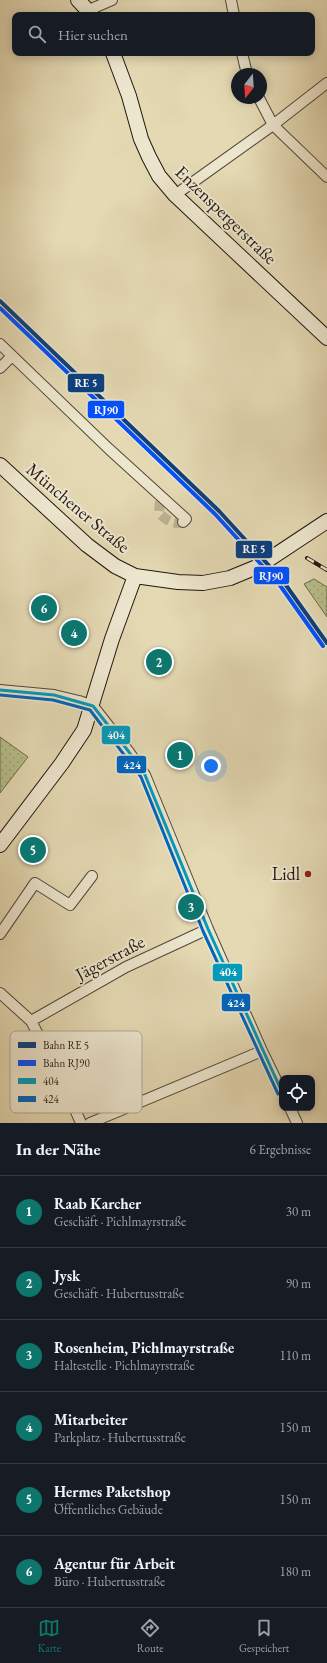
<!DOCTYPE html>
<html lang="de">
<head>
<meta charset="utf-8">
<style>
  :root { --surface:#171b24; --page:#20242c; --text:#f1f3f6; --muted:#9ea1a6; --line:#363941; --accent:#0f766e }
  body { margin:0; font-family:"EB Garamond",serif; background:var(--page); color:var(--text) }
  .controls { position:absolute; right:12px; bottom:12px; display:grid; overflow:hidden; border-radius:8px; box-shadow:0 2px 10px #0003 }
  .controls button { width:36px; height:36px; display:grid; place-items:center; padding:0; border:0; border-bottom:1px solid var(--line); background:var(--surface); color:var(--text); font:20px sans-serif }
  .compass { position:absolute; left:231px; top:68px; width:36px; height:36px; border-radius:50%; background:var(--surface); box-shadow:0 2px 10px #0003; rotate:197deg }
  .you { position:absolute; left:211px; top:766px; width:14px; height:14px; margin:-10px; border:3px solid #fff; border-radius:50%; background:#1a73e8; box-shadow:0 0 0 6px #1a73e833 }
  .badge { display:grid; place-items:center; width:26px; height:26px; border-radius:50%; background:var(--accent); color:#fff; font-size:13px; font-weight:700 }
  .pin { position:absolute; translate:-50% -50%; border:2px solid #fff; box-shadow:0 1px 4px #0006 }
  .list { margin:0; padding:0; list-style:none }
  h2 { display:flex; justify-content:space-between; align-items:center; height:52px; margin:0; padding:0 16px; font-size:17px }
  h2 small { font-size:13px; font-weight:400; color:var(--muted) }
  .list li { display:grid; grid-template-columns:26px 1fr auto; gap:12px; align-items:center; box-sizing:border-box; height:72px; padding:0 16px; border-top:1px solid var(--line) }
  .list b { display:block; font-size:15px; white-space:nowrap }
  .list p { margin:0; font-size:13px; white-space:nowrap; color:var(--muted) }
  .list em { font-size:13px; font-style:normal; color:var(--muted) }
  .icon { flex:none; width:22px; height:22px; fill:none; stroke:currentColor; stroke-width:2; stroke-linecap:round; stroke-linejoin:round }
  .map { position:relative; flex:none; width:327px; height:1123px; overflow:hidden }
  .search { position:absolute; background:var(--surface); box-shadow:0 2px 10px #0003; left:12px; right:12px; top:12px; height:44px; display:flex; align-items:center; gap:10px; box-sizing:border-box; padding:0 14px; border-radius:8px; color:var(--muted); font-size:15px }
  .sheet { height:484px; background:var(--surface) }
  nav { display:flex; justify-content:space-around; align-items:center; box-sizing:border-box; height:56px; border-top:1px solid var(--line); background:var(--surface); font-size:11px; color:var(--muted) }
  nav a { display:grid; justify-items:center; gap:2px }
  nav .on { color:var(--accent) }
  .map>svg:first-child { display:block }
</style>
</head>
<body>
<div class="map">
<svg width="327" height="1123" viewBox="0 0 327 1123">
  <defs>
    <pattern id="park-dots" width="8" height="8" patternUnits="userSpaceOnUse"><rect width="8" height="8" fill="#b7be8a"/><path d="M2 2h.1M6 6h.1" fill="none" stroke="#9da376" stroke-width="1.8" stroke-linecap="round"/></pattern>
  </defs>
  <rect width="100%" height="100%" fill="#e4d9b3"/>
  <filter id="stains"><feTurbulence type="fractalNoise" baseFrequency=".005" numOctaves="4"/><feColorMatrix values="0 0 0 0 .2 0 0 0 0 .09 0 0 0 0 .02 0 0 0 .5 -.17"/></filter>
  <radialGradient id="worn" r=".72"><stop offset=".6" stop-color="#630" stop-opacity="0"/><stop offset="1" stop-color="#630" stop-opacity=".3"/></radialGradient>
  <path fill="url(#park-dots)" stroke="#6c6a4d" d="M314,579L327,587V617L304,584Z
    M0,737L28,757L0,793Z"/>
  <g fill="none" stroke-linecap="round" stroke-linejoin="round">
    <path stroke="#bdb292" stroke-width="10" stroke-dasharray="10 5" stroke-linecap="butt" d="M160,501L159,513C166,520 173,525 183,522"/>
    <defs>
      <path id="street" d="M231,0L234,15
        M89,10L112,0
        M242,53L247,74
        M259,98L273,125L327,177
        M175,195L273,125L327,83
        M0,344L109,449L186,519L183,522
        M0,368L12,356
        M0,690L54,695L79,701L93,706L129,752L145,775L208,929L262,1051L282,1092
        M0,934L35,883L70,905L92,876
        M0,993L31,1021L59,1074L81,1123
        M31,1021L126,967L208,929
        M290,1108L297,1123
        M90,1123L262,1051"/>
      <path id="secondary" d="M78,0L92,15
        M113,53L129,96L141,139L149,157L159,176L175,195L327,338
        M0,465L87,545L115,566L135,576L178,582L203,583L230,578L259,566L327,521
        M0,845L62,763L84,730L112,639L135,576"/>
    </defs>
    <use href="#street" stroke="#524839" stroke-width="12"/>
    <use href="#secondary" stroke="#211710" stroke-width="16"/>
    <use href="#street" stroke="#ede6ce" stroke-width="10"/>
    <use href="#secondary" stroke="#ede6ce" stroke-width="14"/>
    <defs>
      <path id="rail" d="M307,558L327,570"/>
    </defs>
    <use href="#rail" stroke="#211710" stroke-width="4"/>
    <use href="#rail" stroke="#ede6ce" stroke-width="2.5" stroke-dasharray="8" stroke-linecap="butt"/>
    <defs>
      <path id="bus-1" d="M0,690L54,695L93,706L129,752L145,775L208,929L282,1092"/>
      <path id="bus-2" d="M0,695L53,700L90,710L141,777L203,931L278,1094"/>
    </defs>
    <use href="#bus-1" stroke="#ede6ce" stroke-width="6"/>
    <use href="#bus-2" stroke="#ede6ce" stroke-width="6"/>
    <use href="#bus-1" stroke="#039abb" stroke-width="3"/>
    <use href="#bus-2" stroke="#0065bd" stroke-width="3"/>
    <defs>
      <path id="rail-1" d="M0,301L219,511L283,581L327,643"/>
      <path id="rail-2" d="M0,308L215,514L279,584L323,646"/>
    </defs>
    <use href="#rail-1" stroke="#ede6ce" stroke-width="7"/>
    <use href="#rail-2" stroke="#ede6ce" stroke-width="7"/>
    <use href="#rail-1" stroke="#093f7f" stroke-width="4"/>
    <use href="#rail-2" stroke="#0050ff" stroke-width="4"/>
  </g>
  <circle fill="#8f2418" stroke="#ede6ce" stroke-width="1.5" cx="308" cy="874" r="4"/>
  <g text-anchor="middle" stroke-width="4" stroke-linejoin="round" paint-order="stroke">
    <g font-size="18" fill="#211710" stroke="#ede6ce">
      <text transform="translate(226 215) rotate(44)" y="6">Enzenspergerstraße</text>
      <text transform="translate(78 508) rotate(40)" y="6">Münchener Straße</text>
      <text transform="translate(110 958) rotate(-28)" y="6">Jägerstraße</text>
    </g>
    <g font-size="18" fill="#211710" stroke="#ede6ce" text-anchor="end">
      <text x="300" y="880">Lidl</text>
    </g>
  </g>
  <rect x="10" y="1031" width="132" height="82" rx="6" fill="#ede6ce" stroke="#b0a895" stroke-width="1"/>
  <rect x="18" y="1042" width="18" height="6" fill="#093f7f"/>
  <rect x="18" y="1060" width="18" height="6" fill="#0050ff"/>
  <rect x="18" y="1078" width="18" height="6" fill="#039abb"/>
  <rect x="18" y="1096" width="18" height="6" fill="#0065bd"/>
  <g font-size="11" fill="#211710">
    <text x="43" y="1049">Bahn RE 5</text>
    <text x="43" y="1067">Bahn RJ90</text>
    <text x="43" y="1085">404</text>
    <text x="43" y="1103">424</text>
  </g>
  <g stroke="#ede6ce" stroke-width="1.5">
    <rect x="67" y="373" width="38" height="20" rx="4" fill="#093f7f"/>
    <rect x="87" y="400" width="38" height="19" rx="4" fill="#0050ff"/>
    <rect x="235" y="540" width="38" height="19" rx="4" fill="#093f7f"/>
    <rect x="253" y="566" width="37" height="19" rx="4" fill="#0050ff"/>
    <rect x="101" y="725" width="30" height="20" rx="4" fill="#039abb"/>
    <rect x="116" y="755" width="31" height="19" rx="4" fill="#0065bd"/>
    <rect x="212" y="963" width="31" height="19" rx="4" fill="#039abb"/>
    <rect x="221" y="993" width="30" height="19" rx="4" fill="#0065bd"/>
  </g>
  <g font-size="11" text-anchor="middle" font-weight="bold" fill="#fff">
    <text x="86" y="387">RE 5</text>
    <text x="106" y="414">RJ90</text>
    <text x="254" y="553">RE 5</text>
    <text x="271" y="580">RJ90</text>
    <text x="116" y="739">404</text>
    <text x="132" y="769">424</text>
    <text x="228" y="976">404</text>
    <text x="236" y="1007">424</text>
  </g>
  <rect width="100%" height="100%" filter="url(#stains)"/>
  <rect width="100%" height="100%" fill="url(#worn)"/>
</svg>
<div class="controls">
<button><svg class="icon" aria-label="locate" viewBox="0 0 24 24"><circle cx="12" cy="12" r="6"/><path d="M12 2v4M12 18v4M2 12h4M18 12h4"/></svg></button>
</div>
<svg class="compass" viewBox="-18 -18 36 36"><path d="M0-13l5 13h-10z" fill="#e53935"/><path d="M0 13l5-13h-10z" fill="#9ea1a6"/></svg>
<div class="you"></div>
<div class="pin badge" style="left:180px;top:755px">1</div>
<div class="pin badge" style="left:159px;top:662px">2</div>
<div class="pin badge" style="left:191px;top:907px">3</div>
<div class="pin badge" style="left:74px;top:633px">4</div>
<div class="pin badge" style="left:33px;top:850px">5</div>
<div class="pin badge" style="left:44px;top:608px">6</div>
<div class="search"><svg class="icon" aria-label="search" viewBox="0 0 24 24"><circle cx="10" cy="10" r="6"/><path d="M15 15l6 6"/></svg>Hier suchen</div>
</div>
<section class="sheet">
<h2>In der Nähe<small>6 Ergebnisse</small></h2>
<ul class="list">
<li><span class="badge">1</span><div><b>Raab Karcher</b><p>Geschäft · Pichlmayrstraße</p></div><em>30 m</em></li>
<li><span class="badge">2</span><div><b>Jysk</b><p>Geschäft · Hubertusstraße</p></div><em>90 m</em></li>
<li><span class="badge">3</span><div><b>Rosenheim, Pichlmayrstraße</b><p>Haltestelle · Pichlmayrstraße</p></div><em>110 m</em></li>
<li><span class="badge">4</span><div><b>Mitarbeiter</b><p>Parkplatz · Hubertusstraße</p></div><em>150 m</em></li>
<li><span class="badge">5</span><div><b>Hermes Paketshop</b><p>Öffentliches Gebäude</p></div><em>150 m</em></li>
<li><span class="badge">6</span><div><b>Agentur für Arbeit</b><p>Büro · Hubertusstraße</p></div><em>180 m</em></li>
</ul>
</section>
<nav>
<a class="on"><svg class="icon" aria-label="map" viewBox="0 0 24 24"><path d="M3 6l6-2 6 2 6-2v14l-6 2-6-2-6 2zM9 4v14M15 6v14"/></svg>Karte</a>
<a><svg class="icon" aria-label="directions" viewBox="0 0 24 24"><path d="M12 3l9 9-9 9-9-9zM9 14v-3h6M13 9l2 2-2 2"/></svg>Route</a>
<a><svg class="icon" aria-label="saved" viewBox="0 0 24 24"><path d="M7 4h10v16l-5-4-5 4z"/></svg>Gespeichert</a>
</nav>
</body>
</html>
